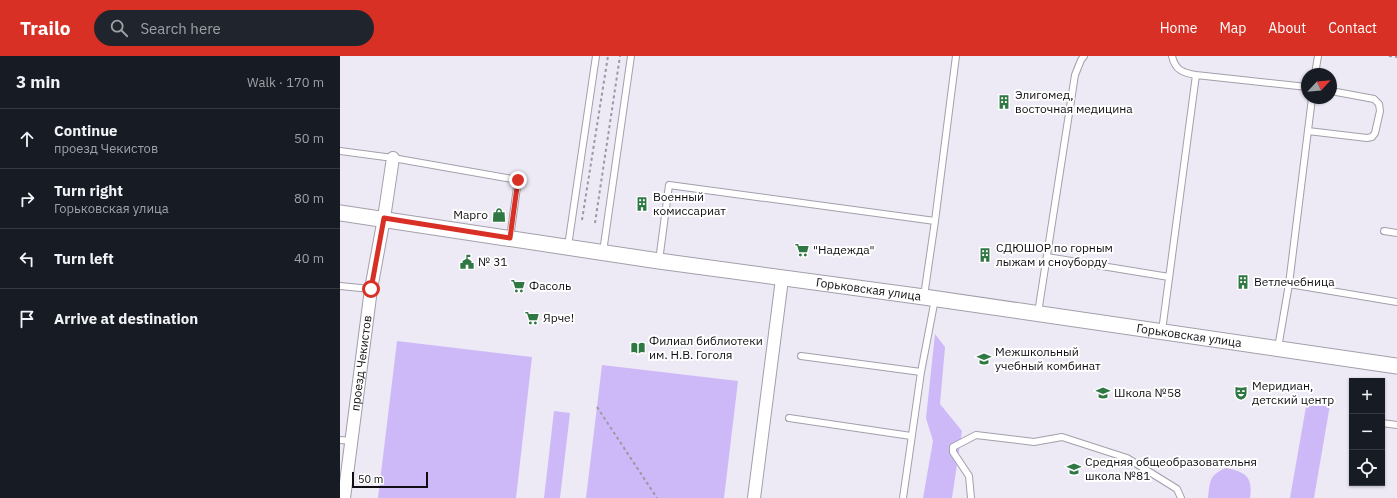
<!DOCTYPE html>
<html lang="en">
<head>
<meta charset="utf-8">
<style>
  :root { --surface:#171b24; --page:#20242c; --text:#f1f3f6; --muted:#9ea1a6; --line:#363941; --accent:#d93025 }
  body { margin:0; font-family:"IBM Plex Sans",sans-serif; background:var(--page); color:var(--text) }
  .controls { position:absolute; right:12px; bottom:12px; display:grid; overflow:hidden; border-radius:0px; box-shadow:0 1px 3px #0004 }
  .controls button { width:36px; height:36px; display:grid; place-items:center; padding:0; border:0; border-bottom:1px solid var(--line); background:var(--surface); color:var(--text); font:20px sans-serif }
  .compass { position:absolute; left:961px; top:12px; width:36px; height:36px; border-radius:50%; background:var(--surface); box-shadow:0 1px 3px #0004; rotate:64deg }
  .scale { position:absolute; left:12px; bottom:10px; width:76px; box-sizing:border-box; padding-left:4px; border:2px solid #100e12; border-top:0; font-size:11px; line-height:14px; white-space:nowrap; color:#100e12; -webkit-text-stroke:3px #fff; paint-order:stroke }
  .stop { position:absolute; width:12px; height:12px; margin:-9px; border:3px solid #d93025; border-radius:50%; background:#fff }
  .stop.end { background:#d93025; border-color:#fff; box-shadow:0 1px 4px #0008 }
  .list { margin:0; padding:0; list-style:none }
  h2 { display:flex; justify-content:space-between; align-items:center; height:52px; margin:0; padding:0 16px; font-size:17px }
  h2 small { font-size:13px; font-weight:400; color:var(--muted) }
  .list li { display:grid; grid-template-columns:26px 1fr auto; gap:12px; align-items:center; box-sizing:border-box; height:60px; padding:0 16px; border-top:1px solid var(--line) }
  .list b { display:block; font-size:15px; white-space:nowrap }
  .list p { margin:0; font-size:13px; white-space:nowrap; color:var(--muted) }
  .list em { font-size:13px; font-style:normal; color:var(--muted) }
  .icon { flex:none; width:22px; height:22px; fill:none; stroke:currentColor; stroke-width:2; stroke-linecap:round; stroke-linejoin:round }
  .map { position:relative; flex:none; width:1057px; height:442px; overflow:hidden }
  header { display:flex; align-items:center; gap:24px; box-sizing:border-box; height:56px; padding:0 20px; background:var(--accent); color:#fff }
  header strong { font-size:19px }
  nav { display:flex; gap:22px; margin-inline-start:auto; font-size:14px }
  .search { width:280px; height:36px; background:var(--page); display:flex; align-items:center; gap:10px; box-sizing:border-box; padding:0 14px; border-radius:22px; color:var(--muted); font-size:15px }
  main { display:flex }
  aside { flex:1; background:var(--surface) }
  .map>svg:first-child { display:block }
</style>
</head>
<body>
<header>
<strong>Trailo</strong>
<div class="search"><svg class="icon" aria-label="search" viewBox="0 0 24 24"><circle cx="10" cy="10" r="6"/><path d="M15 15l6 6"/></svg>Search here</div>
<nav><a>Home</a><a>Map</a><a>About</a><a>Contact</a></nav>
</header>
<main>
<aside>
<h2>3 min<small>Walk · 170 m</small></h2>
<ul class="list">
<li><svg class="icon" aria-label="ahead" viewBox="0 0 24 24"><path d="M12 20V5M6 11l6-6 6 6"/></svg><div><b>Continue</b><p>проезд Чекистов</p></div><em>50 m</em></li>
<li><svg class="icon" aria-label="right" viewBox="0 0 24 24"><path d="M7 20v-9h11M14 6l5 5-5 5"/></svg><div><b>Turn right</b><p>Горьковская улица</p></div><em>80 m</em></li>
<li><svg class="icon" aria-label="left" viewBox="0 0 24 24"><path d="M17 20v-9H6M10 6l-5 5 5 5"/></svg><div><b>Turn left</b></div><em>40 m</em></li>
<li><svg class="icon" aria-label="arrive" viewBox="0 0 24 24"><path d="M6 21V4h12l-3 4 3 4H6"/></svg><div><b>Arrive at destination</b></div></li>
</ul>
</aside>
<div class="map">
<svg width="1057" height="442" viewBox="0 0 1057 442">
  <rect width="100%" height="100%" fill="#ede9f5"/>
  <path fill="#ceb9f8" d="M595,278L605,291L600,348L622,375L612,442H583L593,385L586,362Z
    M57,285L192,301L176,442H38Z
    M262,309L398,325L384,442H246Z
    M967,345L990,349L974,442H950Z
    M214,355L230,357L220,442H204Z
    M886,412C906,416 913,421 910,442H868C870,425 869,419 886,412Z"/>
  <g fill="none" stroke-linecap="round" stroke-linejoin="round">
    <defs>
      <path id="service" d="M975,18L978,0
        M856,19L967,31
        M968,75L1027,82L1032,81L1035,77L1040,55L1039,48L1034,43L991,35
        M0,95L53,102L178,124L170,182
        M595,165L616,0
        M1044,175L1057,177
        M228,190L256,0
        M263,196L291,0
        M707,201L829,221
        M319,205L329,129L595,165L584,240
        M949,228L1057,246
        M0,230L31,233
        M698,257L735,19L741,4L744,0
        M822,275L856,19C843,17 835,14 832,0
        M938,292L949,228L972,42
        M461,300L581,316
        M449,362L571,380
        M1042,367L1057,369
        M0,384L12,385
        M563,442L581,316L595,243
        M631,442L629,420L613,396V391L636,379L694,386L722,381L787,402L837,433L841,442"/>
      <g id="minor">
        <path id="s1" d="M4,442L31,233L44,162L53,102"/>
        <path d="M414,442L442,223"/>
      </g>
      <g id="tertiary">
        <path id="s2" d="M0,157L319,205L584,241L1057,310"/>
      </g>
    </defs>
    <use href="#service" stroke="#a39fab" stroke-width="8"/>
    <use href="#minor" stroke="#a39fab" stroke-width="14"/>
    <use href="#tertiary" stroke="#a39fab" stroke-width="17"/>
    <path stroke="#9c99a2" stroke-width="2" stroke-dasharray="3 3" stroke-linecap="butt" d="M1049,0L1057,1
      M242,164L268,0
      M255,167L280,0
      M257,351L317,442"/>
    <use href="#service" stroke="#fff" stroke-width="6"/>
    <use href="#minor" stroke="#fff" stroke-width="12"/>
    <use href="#tertiary" stroke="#fff" stroke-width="15"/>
  </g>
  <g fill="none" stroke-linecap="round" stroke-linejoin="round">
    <path stroke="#d93025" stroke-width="5" d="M31,233L44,162L170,182L178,124"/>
  </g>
  <defs>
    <symbol id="building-bare" viewBox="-9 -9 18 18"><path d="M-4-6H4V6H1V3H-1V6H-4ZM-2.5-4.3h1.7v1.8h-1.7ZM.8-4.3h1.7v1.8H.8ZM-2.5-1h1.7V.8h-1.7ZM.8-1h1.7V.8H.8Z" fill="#2f7743" stroke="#fff" stroke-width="2.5" paint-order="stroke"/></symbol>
    <symbol id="shop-bare" viewBox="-9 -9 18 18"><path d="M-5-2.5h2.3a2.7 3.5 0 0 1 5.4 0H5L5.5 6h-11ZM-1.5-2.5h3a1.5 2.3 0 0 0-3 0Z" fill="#2f7743" stroke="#fff" stroke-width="2.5" paint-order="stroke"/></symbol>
    <symbol id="supermarket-bare" viewBox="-9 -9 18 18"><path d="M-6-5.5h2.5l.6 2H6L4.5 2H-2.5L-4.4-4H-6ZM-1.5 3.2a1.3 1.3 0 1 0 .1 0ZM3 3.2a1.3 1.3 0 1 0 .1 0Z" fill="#2f7743" stroke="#fff" stroke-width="2.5" paint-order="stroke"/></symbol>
    <symbol id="civic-bare" viewBox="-9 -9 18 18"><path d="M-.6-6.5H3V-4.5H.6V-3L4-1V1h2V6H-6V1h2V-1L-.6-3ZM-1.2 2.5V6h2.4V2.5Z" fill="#2f7743" stroke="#fff" stroke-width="2.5" paint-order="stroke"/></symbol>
    <symbol id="library-bare" viewBox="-9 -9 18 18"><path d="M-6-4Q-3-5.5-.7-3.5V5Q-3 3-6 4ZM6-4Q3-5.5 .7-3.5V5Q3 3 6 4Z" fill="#2f7743" stroke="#fff" stroke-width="2.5" paint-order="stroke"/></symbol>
    <symbol id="university-bare" viewBox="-9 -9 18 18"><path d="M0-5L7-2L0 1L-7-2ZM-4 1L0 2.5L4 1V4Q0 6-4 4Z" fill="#2f7743" stroke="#fff" stroke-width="2.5" paint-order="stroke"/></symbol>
    <symbol id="school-bare" viewBox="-9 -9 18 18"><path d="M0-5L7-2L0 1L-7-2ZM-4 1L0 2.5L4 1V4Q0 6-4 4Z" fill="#2f7743" stroke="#fff" stroke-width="2.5" paint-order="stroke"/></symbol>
    <symbol id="theatre-bare" viewBox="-9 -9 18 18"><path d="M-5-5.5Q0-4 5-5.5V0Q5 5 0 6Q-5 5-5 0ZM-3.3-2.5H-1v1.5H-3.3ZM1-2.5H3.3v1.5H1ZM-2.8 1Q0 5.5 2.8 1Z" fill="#2f7743" stroke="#fff" stroke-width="2.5" paint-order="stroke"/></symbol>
  </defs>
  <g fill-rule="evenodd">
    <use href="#building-bare" x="654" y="36" width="20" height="20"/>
    <use href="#building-bare" x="292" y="138" width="20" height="20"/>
    <use href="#shop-bare" x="149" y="149" width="20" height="20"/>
    <use href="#supermarket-bare" x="452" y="184" width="20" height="20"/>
    <use href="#building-bare" x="635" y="189" width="20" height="20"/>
    <use href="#civic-bare" x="117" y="196" width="20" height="20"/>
    <use href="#building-bare" x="893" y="216" width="20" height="20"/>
    <use href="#supermarket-bare" x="168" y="220" width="20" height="20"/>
    <use href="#supermarket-bare" x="182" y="252" width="20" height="20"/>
    <use href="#library-bare" x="288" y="282" width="20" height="20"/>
    <use href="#university-bare" x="634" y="293" width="20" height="20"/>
    <use href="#school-bare" x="753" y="327" width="20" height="20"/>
    <use href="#theatre-bare" x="891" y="327" width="20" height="20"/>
    <use href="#school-bare" x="724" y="403" width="20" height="20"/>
  </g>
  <g text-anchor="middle" stroke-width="4" stroke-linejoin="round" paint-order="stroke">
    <g font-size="12" fill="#100e12" stroke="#fff" text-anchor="start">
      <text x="675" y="43">Элигомед,<tspan x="675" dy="14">восточная медицина</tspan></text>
      <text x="313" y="145">Военный<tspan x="313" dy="14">комиссариат</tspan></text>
      <text x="148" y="163" text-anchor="end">Марго</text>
      <text x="656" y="196">СДЮШОР по горным<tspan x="656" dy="14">лыжам и сноуборду</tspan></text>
      <text x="473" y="198">"Надежда"</text>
      <text x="138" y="210">№ 31</text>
      <text x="914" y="230">Ветлечебница</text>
      <text x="189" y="234">Фасоль</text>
      <text x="203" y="266">Ярче!</text>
      <text x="309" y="289">Филиал библиотеки<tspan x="309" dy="14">им. Н.В. Гоголя</tspan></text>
      <text x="655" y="300">Межшкольный<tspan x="655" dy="14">учебный комбинат</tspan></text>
      <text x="912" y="334">Меридиан,<tspan x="912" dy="14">детский центр</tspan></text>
      <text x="774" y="341">Школа №58</text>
      <text x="745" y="410">Средняя общеобразовательня<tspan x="745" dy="14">школа №81</tspan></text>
    </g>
    <g font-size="12" fill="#100e12" stroke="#fff">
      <text dy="4" stroke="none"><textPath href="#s2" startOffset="534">Горьковская улица</textPath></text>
      <text dy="4" stroke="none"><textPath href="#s2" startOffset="858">Горьковская улица</textPath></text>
      <text dy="4" stroke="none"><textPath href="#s1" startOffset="136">проезд Чекистов</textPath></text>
    </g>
  </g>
</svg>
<div class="controls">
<button>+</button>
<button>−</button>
<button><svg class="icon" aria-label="locate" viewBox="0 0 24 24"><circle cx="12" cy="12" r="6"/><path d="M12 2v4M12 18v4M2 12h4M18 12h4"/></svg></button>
</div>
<svg class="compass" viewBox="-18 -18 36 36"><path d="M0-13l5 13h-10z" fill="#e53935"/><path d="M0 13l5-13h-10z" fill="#9ea1a6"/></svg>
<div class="scale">50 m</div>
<div class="stop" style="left:31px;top:233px"></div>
<div class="stop end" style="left:178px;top:124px"></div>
</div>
</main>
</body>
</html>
